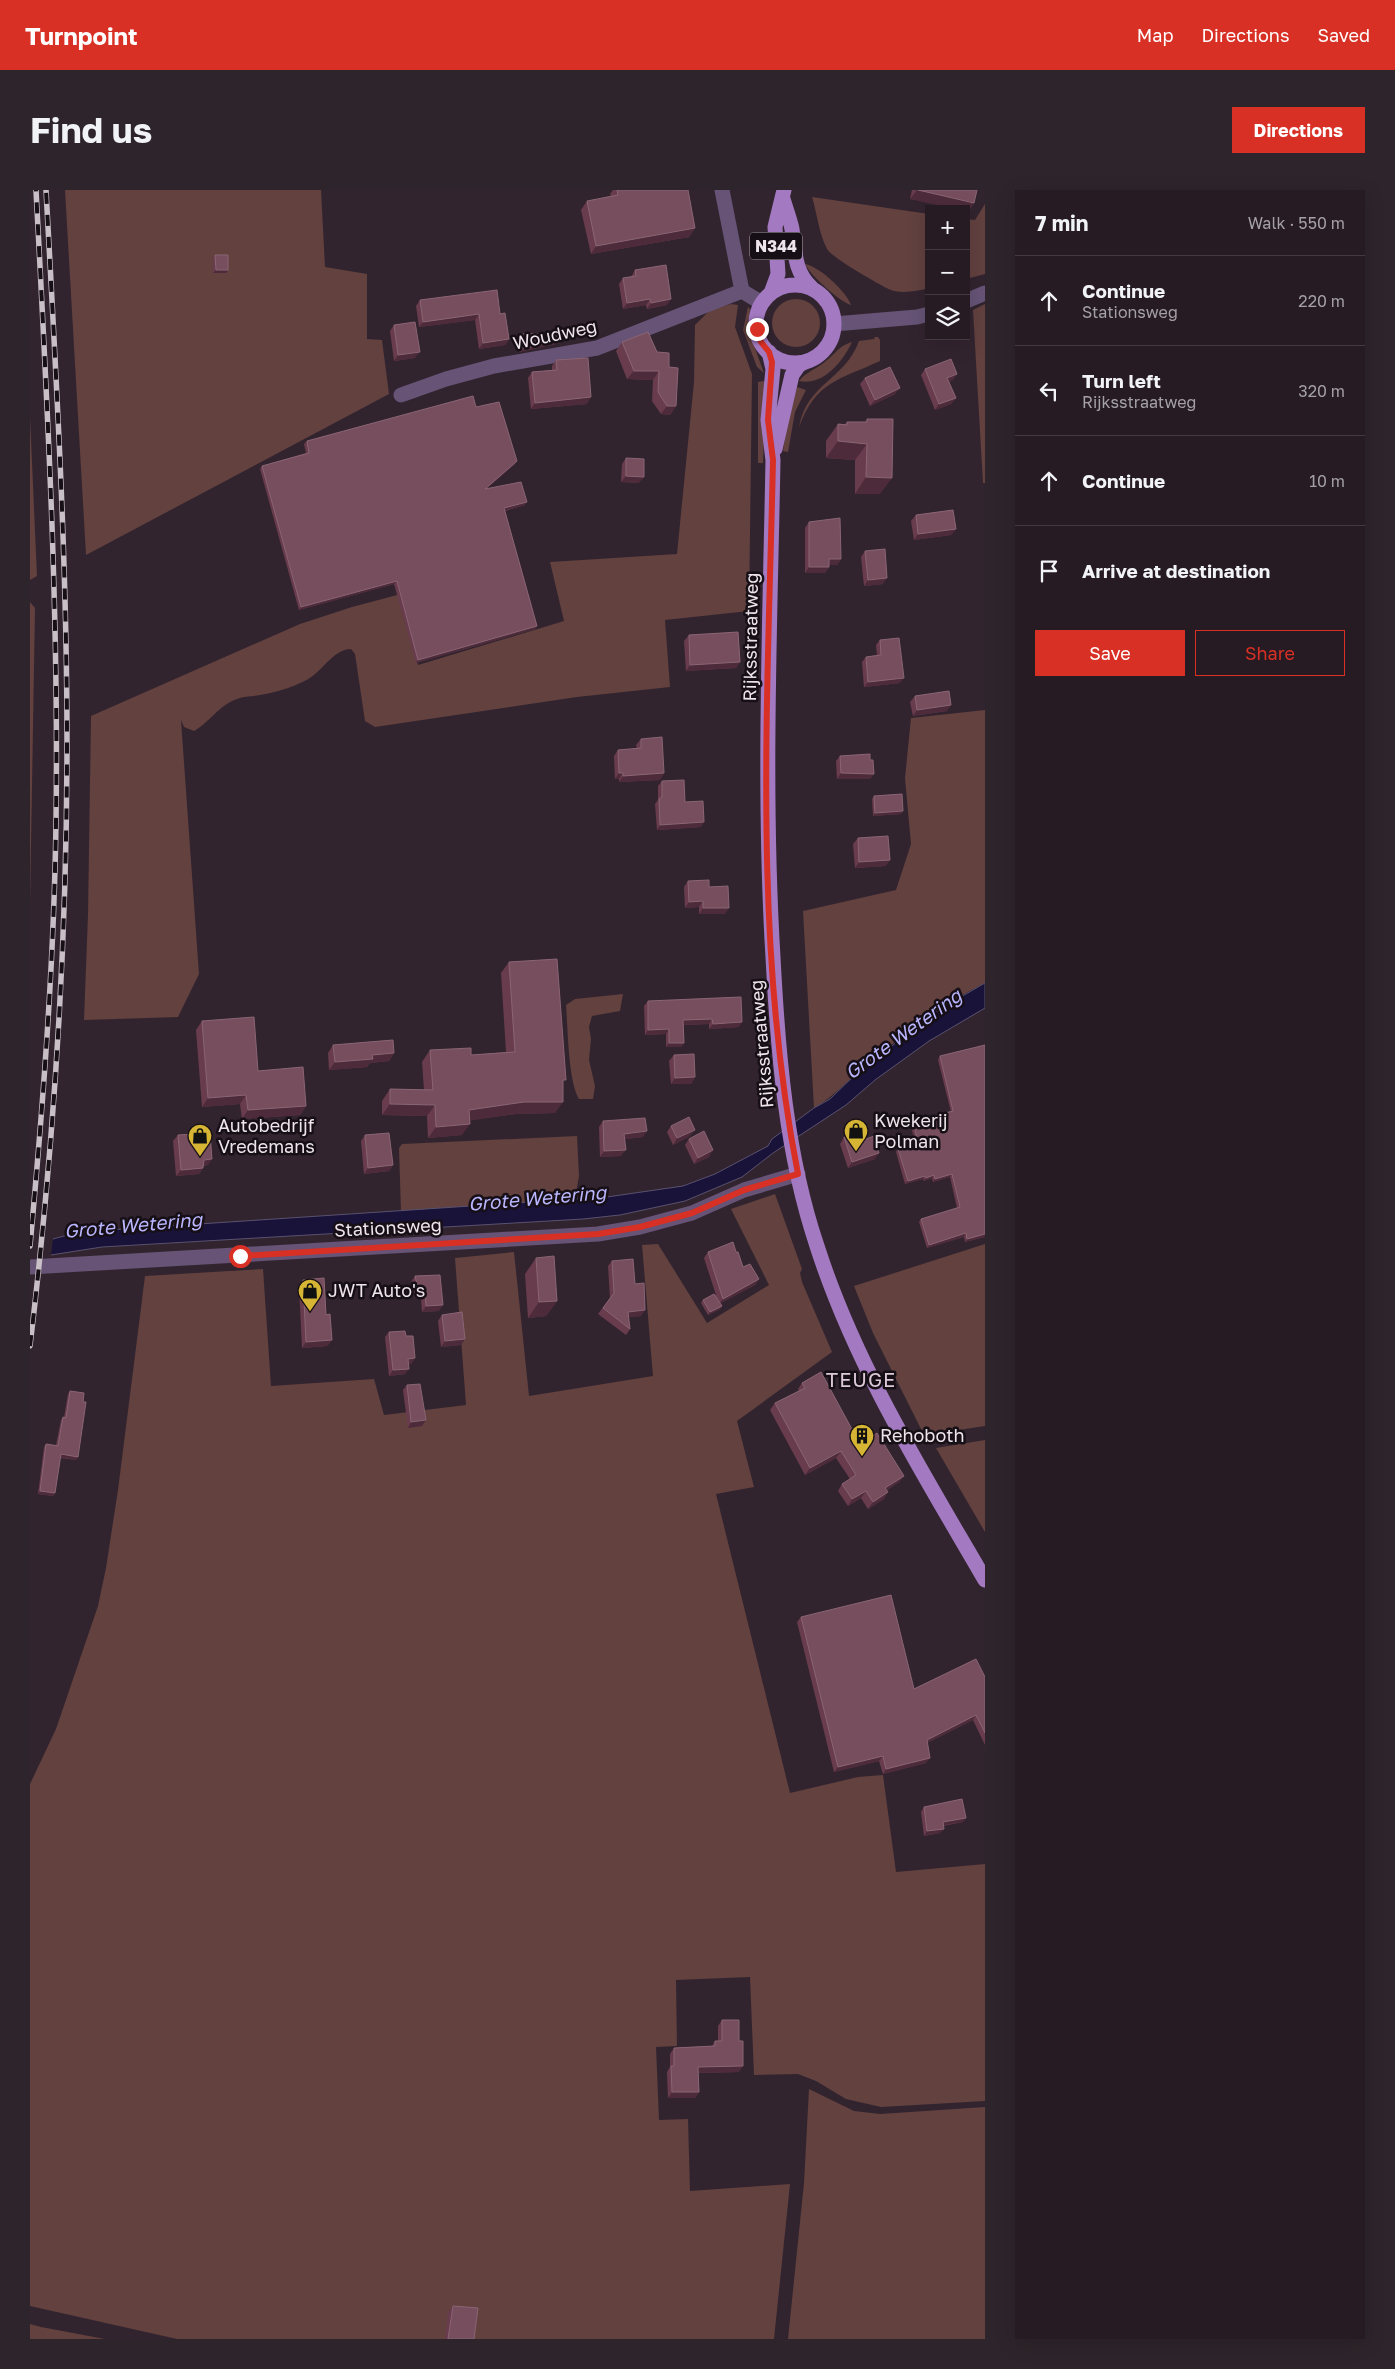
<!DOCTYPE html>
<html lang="en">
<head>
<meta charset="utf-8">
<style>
  :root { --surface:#261b23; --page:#2e242b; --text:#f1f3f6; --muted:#a4a1a6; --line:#423941; --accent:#d93025 }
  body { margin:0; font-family:"Golos Text",sans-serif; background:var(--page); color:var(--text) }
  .controls { position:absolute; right:15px; top:15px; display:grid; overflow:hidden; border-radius:0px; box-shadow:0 5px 20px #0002 }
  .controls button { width:45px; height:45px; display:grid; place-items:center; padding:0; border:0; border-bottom:1px solid var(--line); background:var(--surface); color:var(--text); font:25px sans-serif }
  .stop { position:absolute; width:15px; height:15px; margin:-11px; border:4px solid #d93025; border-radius:50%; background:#fff }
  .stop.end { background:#d93025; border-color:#fff; box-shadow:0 1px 5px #0008 }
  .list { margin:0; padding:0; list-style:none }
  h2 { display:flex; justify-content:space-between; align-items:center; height:65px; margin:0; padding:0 20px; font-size:21px }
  h2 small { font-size:16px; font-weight:400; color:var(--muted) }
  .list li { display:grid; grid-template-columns:32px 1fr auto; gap:15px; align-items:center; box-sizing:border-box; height:90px; padding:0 20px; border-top:1px solid var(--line) }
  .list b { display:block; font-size:19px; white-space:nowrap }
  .list p { margin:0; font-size:16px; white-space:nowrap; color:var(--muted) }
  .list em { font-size:16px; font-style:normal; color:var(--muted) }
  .actions { display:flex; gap:10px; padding:15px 20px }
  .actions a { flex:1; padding:11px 0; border:1px solid var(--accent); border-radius:0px; text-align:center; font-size:18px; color:var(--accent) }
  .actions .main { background:var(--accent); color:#fff }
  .icon { flex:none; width:28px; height:28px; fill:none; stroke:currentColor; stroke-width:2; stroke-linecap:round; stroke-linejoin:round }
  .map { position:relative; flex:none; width:955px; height:2149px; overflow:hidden; border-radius:0px }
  header { display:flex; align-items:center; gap:30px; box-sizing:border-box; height:70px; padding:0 25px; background:var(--accent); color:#fff }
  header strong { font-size:24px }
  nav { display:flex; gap:28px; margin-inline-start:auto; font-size:18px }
  .intro { display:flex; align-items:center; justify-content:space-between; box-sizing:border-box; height:120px; padding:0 30px }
  h1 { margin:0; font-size:35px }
  .button { padding:12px 22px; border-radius:0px; background:var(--accent); color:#fff; font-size:18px; font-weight:700 }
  main { display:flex; gap:30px; padding:0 30px }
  aside { flex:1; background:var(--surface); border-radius:0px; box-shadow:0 5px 20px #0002 }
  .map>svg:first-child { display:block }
</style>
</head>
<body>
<header>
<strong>Turnpoint</strong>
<nav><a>Map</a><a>Directions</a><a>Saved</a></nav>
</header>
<div class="intro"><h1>Find us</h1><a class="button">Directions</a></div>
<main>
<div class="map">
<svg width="955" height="2149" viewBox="0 0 955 2149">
  <rect width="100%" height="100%" fill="#32242f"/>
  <path fill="#62413f" d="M35,0H291L295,77L337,84V149L352,150L359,204L56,365Z
    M782,7L899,24V98C888,101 872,104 861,100C851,96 801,67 797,59C789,44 787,23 782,7Z
    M955,14V84L936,89V29L945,30Z
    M775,74C790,77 816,101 821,115C810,112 780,85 775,74Z
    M742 133a24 24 0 1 1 48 0a24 24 0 1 1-48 0Z
    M701,114L708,115L705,137L722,184L719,421L635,430L640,497L547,507L345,537L335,531L325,464L321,459C306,459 295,476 284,485C270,496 247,502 230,505C222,507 214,506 207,509C189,515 180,532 164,541L154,537L151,530L169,784L148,827L54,830L58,725L61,526L270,434L322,417L371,404L388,475L534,431L520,372L647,364L664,192L665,135L680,120Z
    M955,114V293H953L943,120Z
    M718,117L720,119L718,139L734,183L727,177L713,140Z
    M845,147H848L850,150V171C809,190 786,191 769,237C777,193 815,190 829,151L844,149Z
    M822,152C813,171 794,196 769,191C777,181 787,179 796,171C805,164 810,155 822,152Z
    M733,191L736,192L733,273H728V192Z
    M767,197L776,200L765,222L758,262L753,261L759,220Z
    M0,227L7,386L0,390Z
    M0,412L5,418L0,714Z
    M955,520V793C915,812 866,850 832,879C815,893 803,907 784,918L773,721L866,700L881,654L875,588L881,528Z
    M593,804L590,821L562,826L559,837L561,849L559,870L565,896L563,909H549C538,890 538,839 536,815L545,809Z
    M547,946L549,986L545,1009L371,1022L369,958L372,954Z
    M745,1004L772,1079L770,1083L772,1092L802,1162L707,1231L724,1297L686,1304L760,1603L828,1587L853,1585L866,1682L955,1674V1911L851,1917L816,1909L786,1891L768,1884L724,1885L720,1787L646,1790L647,1856L626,1857L629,1930L658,1929L660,2001L760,1994L744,2149H147L0,2116V1594L26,1539L68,1416L76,1378L88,1300L115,1086L233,1079L241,1196L344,1189L354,1225L436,1215L425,1068L484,1062L499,1206L623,1186L612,1055L628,1054L677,1133L739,1095L701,1019Z
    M955,1054V1236L902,1244L891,1239L843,1143L824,1096Z
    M955,1250V1342L906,1258Z
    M779,1899L824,1921L850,1924L955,1917V2149H758L774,1993Z
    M0,2134L11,2137L75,2149H0Z"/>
  <path fill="#19133a" stroke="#59526f" d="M955,793V818L899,851L845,890L816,915L743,963L712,987L655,1011L590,1025L553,1029L72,1057L21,1065L0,1062V1046L23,1049L45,1043L78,1040L577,1007L653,996L685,984L738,956L742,949L784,918L800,909L831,879L915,816Z"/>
  <path fill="#32242f" d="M0,1045L23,1048L21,1066L0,1063Z"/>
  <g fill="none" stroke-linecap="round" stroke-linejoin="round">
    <path stroke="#665376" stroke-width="15" d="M692,0L712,101L732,113
      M936,111L955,103
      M804,134L887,127L899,124
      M371,205L416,189L464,176L567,158L712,101
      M0,1077L568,1044L610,1037L662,1023L714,1000L768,984"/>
    <path stroke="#a37ac1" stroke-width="15" d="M753,9C756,19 760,29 762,39C765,61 764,82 782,98
      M726 134a39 39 0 1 1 78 0a39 39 0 1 1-78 0Z
      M741,103L748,84L745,37L754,0
      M739,162L743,179L738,230L743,270C740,436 733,602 743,767C748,864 756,964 787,1056C825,1175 893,1283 955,1390
      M745,259L762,185L769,175L775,172"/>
    <defs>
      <path id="rail" d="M0,1056C13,915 24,774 26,632C29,421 17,210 6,0
        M0,1156C24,955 37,754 37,552C37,368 26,184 16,0"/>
    </defs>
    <use href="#rail" stroke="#c9bfc6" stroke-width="5.5"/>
    <use href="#rail" stroke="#160f15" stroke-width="4" stroke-dasharray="11" stroke-linecap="butt"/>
  </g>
  <path fill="#693c4d" d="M583,0H658L665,38L659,47L561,64L551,20L557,11L581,6L580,4Z
    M882,0H945L944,13L938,22H936V19L880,9Z
    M185,65L196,83H183V68Z
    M605,80L637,115L617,119L616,115L593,119L589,94L593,88L601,87Z
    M390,110L470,124L479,149L475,155L449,159L445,130L389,137L386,116Z
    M364,135L385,168L364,171L360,141Z
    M490,144L532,150L530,153L489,162L488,147Z
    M592,152L627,162L639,177L646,216L640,225L631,224L622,211L623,190L597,189L586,161Z
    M526,170L557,214L501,219L498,188L502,182L522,180V176Z
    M895,179L923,190L919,191L926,208L921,214L905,220L891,185Z
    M835,188L865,204L840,216L830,194Z
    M446,217L485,274L457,298L495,315L475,321L507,436L505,439L386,473L364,394L269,420L230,279L232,276L276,263L274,254L277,251Z
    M837,229L850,304H825V270L796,268V251L808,234H815L817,232H835Z
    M596,268L609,293L591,292L592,274Z
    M886,325L926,339L921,345L884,350L881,331Z
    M779,332L811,369L807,375H799V377L795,383H775V338Z
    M835,361L853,394L834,396L831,367Z
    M659,445L710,472L706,478L656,481L654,451Z
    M850,450L870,493L834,497L832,472L836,467L847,465L846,455Z
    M885,506L917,521L883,526L880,512Z
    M611,549L634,583L630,590L589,592V589H585L584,566L588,560L607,559L606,555Z
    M810,566L840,570L844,584L840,589H807L806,571Z
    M632,591L655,612L671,637L627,640L625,614L628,610V596Z
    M844,606L871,624L843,626L842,609Z
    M828,648L860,670L855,676L825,678L823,654Z
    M658,691L679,697L695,724H669V717L655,718L654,697Z
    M479,772L533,895L525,923L486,924L440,930L432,945L398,948L397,926L352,925V911L360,899L394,900L392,872L400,860L441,865L476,862L471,783Z
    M618,811L709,837L679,839V834L654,835V853L651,857H636V844L615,845L614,816Z
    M172,831L228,881L276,916L270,925L212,929L210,914L172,917L166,840Z
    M303,855L364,863L359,871L340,873L337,877L299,880L298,863Z
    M644,865L665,887L661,894H641L639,871Z
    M910,866L955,1047L935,1052L934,1047L897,1058L889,1032L891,1029L927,1018L920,987L903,992L902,988L894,991L893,989L875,994L866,962L868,959L886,954L880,934L883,931L921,922L908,870Z
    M573,931L613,947L595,949L591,966L570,967L569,937Z
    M641,936L660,946L643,955L637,942Z
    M148,945L178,975L173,976V978L169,984L146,986L143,951Z
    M335,945L363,975L359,981L334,984L331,951Z
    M814,947L836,949L845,969L818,978L810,954Z
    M659,949L679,967L664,974L655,955Z
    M678,1062H706L713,1077L729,1089L725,1095L690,1113L692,1116L690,1119L678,1125L671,1113L673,1110L686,1105L674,1068Z
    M506,1068L527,1111L516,1126L498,1128L495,1084Z
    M582,1071L605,1094L611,1126L598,1127L600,1139L596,1145L568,1124L580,1108L578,1076Z
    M385,1086L409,1121L392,1122L391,1108H385L381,1092Z
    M273,1090L296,1125L302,1150L297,1156L272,1158L269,1096Z
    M412,1125L435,1149L431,1155L411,1157L408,1131Z
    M359,1142L376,1146L385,1168L381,1174H379L375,1184L359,1186L355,1147Z
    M772,1193L830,1254L874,1286L869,1292L857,1300L854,1309L838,1319L831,1308L818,1316L808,1301L812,1294L820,1289L806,1268L775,1285L740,1220L745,1213L769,1201L768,1199Z
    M377,1195L392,1236L378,1238L373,1200Z
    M40,1201L53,1212L48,1267L46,1270L30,1268L25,1303L23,1306L8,1304L14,1257L16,1254L26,1255L31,1230L33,1227H34L38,1204Z
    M771,1427L884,1499L955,1487V1555L943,1530L897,1553L896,1573L853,1584L849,1571L804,1582L767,1432Z
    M894,1617L933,1632L913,1636L910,1643L894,1646L891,1622Z
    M692,1830L709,1882L668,1883L669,1902L665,1908H638L637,1882L640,1877V1864L644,1858L682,1856L685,1851H688V1836Z
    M423,2116L444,2149H415L418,2122Z"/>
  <path fill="#4d2b3a" d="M887,0L944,13L938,22H936V19H924L880,9Z
    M665,38L659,47L561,64L566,56Z
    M186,80H198L196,83H183Z
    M620,109L616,115L593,119L597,113Z
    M641,109L637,115L617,119L621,113Z
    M449,124L445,130L389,137L393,132Z
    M479,149L475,155L449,159L453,153Z
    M532,150L530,153L489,162L491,159Z
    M390,162L385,168L364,171L368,165Z
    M604,181H629L623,190L597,189Z
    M927,184L923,190L913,194L917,188Z
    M870,198L865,204L840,216L845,210Z
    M561,207L557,214L501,219L505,213Z
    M926,208L921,214L905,220L909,214Z
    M637,216H646L640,225L631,224Z
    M808,251L837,254L825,270L796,268Z
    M487,271L485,274L453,302L455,299Z
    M596,286L614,287L609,293L591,292Z
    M836,287L862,288L850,304H825Z
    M497,312L495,315L472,321L474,318Z
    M926,339L921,345L884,350L888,344Z
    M799,369H811L807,375H795Z
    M779,377H799L795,383H775Z
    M857,388L853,394L834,396L838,390Z
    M367,391L364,394L269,420L271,417Z
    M507,436L505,439L386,473L388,470Z
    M710,472L706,478L656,481L660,475Z
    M874,488L870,493L834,497L838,492Z
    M921,515L917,521L883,526L887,520Z
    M589,583H593L589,589H585Z
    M634,583L630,590L589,592L593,586Z
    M811,583L844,584L840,589H807Z
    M873,621L871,624L843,626L845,623Z
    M674,632L671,637L627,640L630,635Z
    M860,670L855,676L825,678L829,672Z
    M673,711L669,717L655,718L659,712Z
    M673,718H699L695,724H669Z
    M682,829L679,834L650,835L653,830Z
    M712,832L709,837L679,839L683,834Z
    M639,839L636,844L615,845L618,840Z
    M639,853H654L651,857H636Z
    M364,863L359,871L340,873L337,877L299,880L305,872L342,865Z
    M665,887L661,894H641L645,888Z
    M216,905L210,914L172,917L178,908Z
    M494,912H533L525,923L486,924L431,932L439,920Z
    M360,914L405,915L397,926L352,925Z
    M276,916L270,925L212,929L218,920Z
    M440,934L432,945L398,948L406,937Z
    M665,940L660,946L643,955L647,948Z
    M617,941L613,947L590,950L594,944Z
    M596,960L591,966L570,967L574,961Z
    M683,960L679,967L664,974L668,968Z
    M849,963L845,969L818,978L822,972Z
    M182,969L178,975L170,976L174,970Z
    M363,975L359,981L334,984L338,978Z
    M173,978L169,984L146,986L151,980Z
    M922,984L920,987L903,992L905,989Z
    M904,985L902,988L894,991L896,988Z
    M895,986L893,989L875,994L878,991Z
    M936,1043L934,1047L897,1058L899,1055Z
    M955,1044V1047L935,1052L937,1049Z
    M729,1089L725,1095L688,1115L693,1109Z
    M389,1102H395L391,1108H385Z
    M527,1111L516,1126L498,1128L509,1112Z
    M413,1115L409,1121L392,1122L396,1116Z
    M692,1116L690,1119L678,1125L680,1122Z
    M615,1120L611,1126L594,1128L598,1122Z
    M435,1149L431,1155L411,1157L415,1151Z
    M302,1150L297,1156L272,1158L276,1152Z
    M385,1168L381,1174L374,1175L378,1169Z
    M379,1179L375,1184L359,1186L363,1180Z
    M396,1230L392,1236L378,1238L381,1232Z
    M811,1261L806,1268L775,1285L780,1278Z
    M31,1264L48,1267L46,1270L28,1267Z
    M874,1286L869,1292L850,1304L855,1298Z
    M10,1301L25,1303L23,1306L8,1304Z
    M836,1301L831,1308L818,1316L822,1309Z
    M858,1302L854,1309L838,1319L843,1312Z
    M946,1525L943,1530L893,1555L897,1550Z
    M853,1566L849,1571L804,1582L808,1577Z
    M900,1568L896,1573L853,1584L856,1579Z
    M936,1628L933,1632L909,1636L913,1632Z
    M914,1639L910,1643L894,1646L897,1641Z
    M713,1876L709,1882L663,1883L668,1877Z
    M642,1902H669L665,1908H638Z"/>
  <path fill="#774e5e" stroke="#8a6574" d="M587,0H658L665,38L566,56L557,11L588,5Z
    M888,0H947L944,13Z
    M185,65H198V80H186Z
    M636,75L641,109L621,113L620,109L597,113L593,88L606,86L605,80Z
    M467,100L470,124L475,123L479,149L453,153L449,124L393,132L390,110Z
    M385,132L390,162L368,165L364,135Z
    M618,142L627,162L639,163V177L648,178L646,216H637L628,202L629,181H604L592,152Z
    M531,143L532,150L491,159L490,144Z
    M558,168L561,207L505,213L502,182L527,180L526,170Z
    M921,169L927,184L917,188L926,208L909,214L895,179Z
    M860,177L870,198L845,210L835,188Z
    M443,206L446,217L469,212L487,271L455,299L491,292L497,312L474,318L507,436L388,470L367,391L271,417L232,276L279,263L277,251Z
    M837,229H863L862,288L836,287L837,254L808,251V234L817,235V232H837Z
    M596,268L614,269V287L596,286Z
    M923,320L926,339L888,344L886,325Z
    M810,328L811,369H799V377H779V332Z
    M855,359L857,388L838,390L835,361Z
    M708,442L710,472L660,475L659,445Z
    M869,448L874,488L838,492L836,467L851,465L850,450Z
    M919,501L921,515L887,520L885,506Z
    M632,547L634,583L593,586V583H589L588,560L611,558V549Z
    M840,564V570H843L844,584L811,583L810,566Z
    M654,590L655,612L673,611L674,632L630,635L629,609L632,607V591Z
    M872,604L873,621L845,623L844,606Z
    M858,646L860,670L829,672L828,648Z
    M679,690V697L698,696L699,718H673V711L659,712L658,691Z
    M527,769L536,890H533V912H494L439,920L440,934L406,937L405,915L360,914V899L403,900L400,860L441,858V865L485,862L479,772Z
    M711,807L712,832L683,834L682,829L653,830L654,853H639V839L618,840V811Z
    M224,827L228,881L273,877L276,916L218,920L216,905L178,908L172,831Z
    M363,850L364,863L342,865L343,869L305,872L303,855Z
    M955,855V1044L937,1049L936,1043L899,1055L891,1029L930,1017L922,984L905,989L904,985L896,988L895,986L878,991L868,959L888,953L883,931L923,921L910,866Z
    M664,864L665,887L645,888L644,865Z
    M659,927L665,940L647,948L641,936Z
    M615,928L617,941L594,944L596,960L574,961L573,931Z
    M674,941L683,960L668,968L659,949Z
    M833,942L836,949L844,946L849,963L822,972L814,947Z
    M180,943L182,969L174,970L173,978L151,980L148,945Z
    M359,943L363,975L338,978L335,945Z
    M703,1052L706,1062H708L713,1077L720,1074L729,1089L693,1109L678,1062Z
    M524,1066L527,1111L509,1112L506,1068Z
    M603,1069L605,1094L614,1093L615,1120L598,1122L600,1139L573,1118L584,1103L582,1071Z
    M410,1085L413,1115L396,1116L395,1102H389L385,1086Z
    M294,1088L296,1125L300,1124L302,1150L276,1152L273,1090Z
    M684,1104L692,1116L680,1122L673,1110Z
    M432,1122L435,1149L415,1151L412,1125Z
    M375,1141L376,1146H383L385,1168L378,1169L379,1179L363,1180L359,1142Z
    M791,1182L830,1254L847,1243L874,1286L855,1298L858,1302L843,1312L836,1301L822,1309L812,1294L826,1285L811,1261L780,1278L745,1213L775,1198L772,1193Z
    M390,1194L396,1230L381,1232L377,1195Z
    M40,1201L54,1203L53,1212H56L48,1267L31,1264L25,1303L10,1301L16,1254L28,1256L33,1227L36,1228Z
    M861,1405L884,1499L946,1469L955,1487V1543L946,1525L897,1550L900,1568L856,1579L853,1566L808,1577L771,1427Z
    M932,1609L936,1628L913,1632L914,1639L897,1641L894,1617Z
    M692,1830H709V1851H713V1876L668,1877L669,1902H642L641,1876H644V1858L685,1856V1851H692Z
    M423,2116L448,2118L444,2149H418Z"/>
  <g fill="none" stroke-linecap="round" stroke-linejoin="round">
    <path stroke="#d93025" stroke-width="6" d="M210,1066L568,1044L610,1037L662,1023L714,1000L768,984C722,750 738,507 743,270L738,230L742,172L739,162L731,152L727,139"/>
  </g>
  <defs>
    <symbol id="shop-pin" viewBox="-11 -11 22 30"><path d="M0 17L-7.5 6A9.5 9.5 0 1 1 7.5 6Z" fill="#d6b534" stroke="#160f15"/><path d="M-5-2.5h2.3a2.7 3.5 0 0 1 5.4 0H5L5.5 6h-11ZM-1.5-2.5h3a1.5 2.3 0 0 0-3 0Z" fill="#111"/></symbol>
    <symbol id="building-pin" viewBox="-11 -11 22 30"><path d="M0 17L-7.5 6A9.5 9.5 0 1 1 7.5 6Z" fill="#d6b534" stroke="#160f15"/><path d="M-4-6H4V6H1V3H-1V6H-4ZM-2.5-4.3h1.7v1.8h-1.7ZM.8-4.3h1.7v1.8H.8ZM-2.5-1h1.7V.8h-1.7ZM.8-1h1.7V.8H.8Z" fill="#111"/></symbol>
  </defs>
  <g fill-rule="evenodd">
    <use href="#shop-pin" x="812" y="927" width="28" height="38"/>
    <use href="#shop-pin" x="156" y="932" width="28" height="38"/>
    <use href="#shop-pin" x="266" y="1087" width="28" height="38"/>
    <use href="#building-pin" x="818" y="1232" width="28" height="38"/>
  </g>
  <g text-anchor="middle" stroke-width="5" stroke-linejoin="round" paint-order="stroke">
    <rect fill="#160f15" stroke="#ada4ab" stroke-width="1" x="720" y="42.5" width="52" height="27" rx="4"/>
    <g font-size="16" font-weight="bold" fill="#eee4eb">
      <text x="746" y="62">N344</text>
    </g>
    <g font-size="18" fill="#eee4eb" stroke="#160f15">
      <text transform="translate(525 145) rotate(-12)" y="6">Woudweg</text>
      <text transform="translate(721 447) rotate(-89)" y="6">Rijksstraatweg</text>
      <text transform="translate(732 854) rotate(-95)" y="6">Rijksstraatweg</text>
      <text transform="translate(358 1038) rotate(-3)" y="6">Stationsweg</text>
    </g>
    <g font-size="18" fill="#eee4eb" stroke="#160f15" text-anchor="start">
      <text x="844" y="937">Kwekerij<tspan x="844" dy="21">Polman</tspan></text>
      <text x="188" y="942">Autobedrijf<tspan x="188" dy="21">Vredemans</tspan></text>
      <text x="298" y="1107">JWT Auto's</text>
      <text x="850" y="1252">Rehoboth</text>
    </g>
    <g font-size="19" font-style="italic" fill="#b9b6ff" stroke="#160f15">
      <text transform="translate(873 844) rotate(-36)" y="7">Grote Wetering</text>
      <text transform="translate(507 1008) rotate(-5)" y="7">Grote Wetering</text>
      <text transform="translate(103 1035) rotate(-5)" y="7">Grote Wetering</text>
    </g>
    <g font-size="20" letter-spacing="1" fill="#dcc8d8" stroke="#160f15">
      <text x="831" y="1197">TEUGE</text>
    </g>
  </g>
</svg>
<div class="controls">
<button>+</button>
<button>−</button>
<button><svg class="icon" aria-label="layers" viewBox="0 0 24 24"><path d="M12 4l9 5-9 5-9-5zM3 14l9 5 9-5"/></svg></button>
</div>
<div class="stop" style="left:210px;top:1066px"></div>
<div class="stop end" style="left:727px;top:139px"></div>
</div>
<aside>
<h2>7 min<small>Walk · 550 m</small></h2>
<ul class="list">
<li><svg class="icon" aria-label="ahead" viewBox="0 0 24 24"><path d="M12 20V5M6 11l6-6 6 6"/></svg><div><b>Continue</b><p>Stationsweg</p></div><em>220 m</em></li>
<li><svg class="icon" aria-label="left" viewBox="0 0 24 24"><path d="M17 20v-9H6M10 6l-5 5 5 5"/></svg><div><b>Turn left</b><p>Rijksstraatweg</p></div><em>320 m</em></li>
<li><svg class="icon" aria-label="ahead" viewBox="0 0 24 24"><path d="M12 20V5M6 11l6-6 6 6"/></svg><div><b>Continue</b></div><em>10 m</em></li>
<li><svg class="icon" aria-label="arrive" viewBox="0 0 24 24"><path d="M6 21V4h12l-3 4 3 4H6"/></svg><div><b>Arrive at destination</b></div></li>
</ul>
<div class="actions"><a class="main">Save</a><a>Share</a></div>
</aside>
</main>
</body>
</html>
